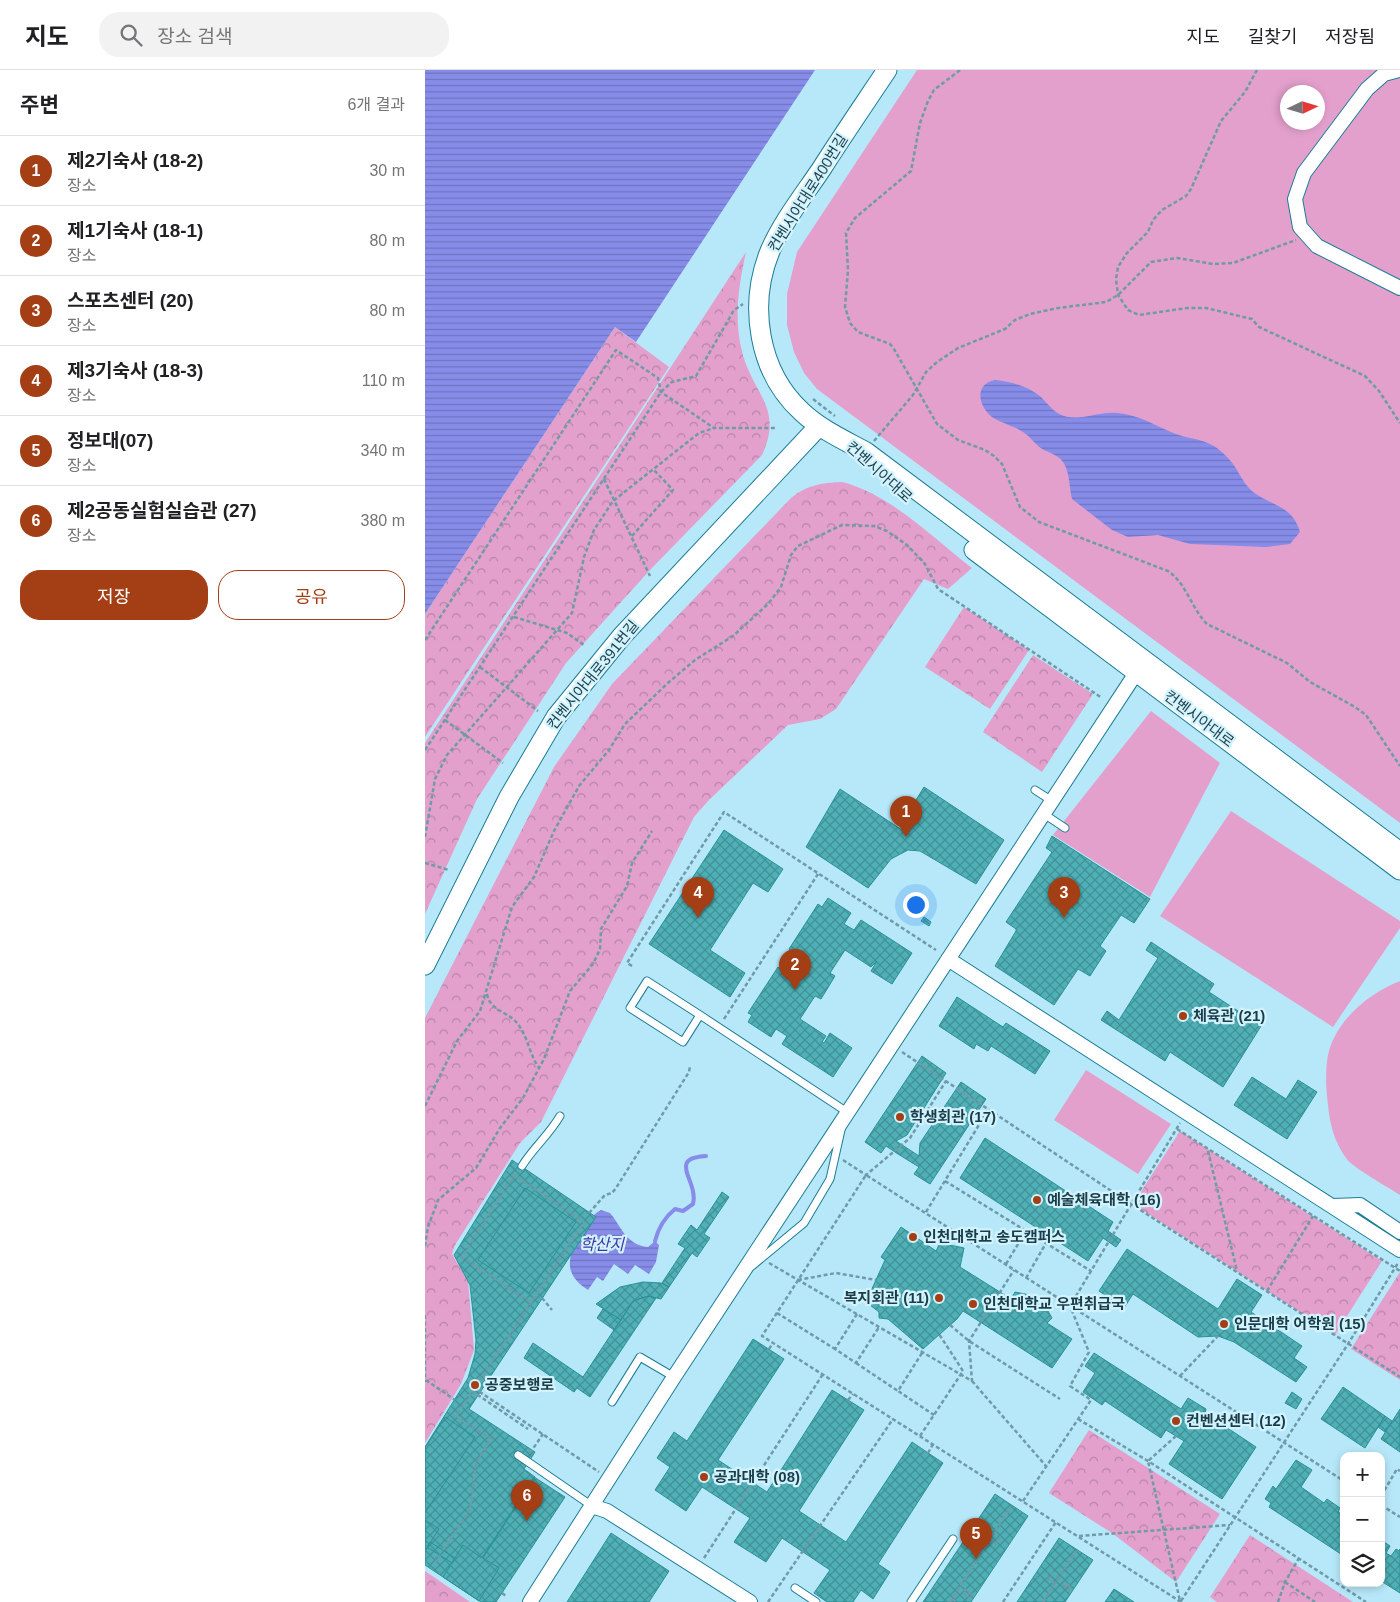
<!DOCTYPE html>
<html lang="ko">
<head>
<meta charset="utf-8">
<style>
  :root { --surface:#fff; --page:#f2f2f2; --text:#202124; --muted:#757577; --line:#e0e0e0; --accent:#a43e14 }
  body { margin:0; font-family:Arial,"Noto Sans KR",sans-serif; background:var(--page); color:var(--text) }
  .controls { position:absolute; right:15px; bottom:15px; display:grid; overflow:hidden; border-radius:10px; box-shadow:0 2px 8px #0003 }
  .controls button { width:45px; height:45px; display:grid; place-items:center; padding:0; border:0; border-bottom:1px solid var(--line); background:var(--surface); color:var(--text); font:25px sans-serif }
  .compass { position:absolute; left:855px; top:15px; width:45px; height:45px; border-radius:50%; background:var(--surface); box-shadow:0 2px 8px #0003; rotate:86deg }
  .you { position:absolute; left:490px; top:834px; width:18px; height:18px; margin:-12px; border:4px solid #fff; border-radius:50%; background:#1a73e8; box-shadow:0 0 0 8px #1a73e833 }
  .badge { display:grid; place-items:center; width:32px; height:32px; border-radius:50%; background:var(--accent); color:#fff; font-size:16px; font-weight:700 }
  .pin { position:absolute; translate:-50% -41px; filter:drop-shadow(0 1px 2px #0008) }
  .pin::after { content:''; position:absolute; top:26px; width:18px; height:15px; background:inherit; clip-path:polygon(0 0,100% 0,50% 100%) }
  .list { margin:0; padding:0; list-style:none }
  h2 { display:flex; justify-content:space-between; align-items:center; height:65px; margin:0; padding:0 20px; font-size:21px }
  h2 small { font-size:16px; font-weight:400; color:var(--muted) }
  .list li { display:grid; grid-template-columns:32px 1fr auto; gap:15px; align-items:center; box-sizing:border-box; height:70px; padding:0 20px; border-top:1px solid var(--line) }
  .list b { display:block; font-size:19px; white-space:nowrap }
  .list p { margin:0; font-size:16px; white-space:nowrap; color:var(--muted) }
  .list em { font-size:16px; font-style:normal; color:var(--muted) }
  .actions { display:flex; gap:10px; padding:15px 20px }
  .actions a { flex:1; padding:11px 0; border:1px solid var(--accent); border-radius:20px; text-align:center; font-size:18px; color:var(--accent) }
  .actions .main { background:var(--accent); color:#fff }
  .icon { flex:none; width:28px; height:28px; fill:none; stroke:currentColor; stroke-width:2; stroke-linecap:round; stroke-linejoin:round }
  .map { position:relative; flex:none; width:975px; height:1532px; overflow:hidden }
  header { display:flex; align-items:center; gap:30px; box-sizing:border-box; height:70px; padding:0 25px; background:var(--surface); border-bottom:1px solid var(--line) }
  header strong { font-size:24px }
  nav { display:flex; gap:28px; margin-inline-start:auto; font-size:18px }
  .search { width:350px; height:45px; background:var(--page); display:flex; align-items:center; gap:12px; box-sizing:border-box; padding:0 18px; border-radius:20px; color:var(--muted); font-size:19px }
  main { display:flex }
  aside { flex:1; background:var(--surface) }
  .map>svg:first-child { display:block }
</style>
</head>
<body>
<header>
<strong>지도</strong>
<div class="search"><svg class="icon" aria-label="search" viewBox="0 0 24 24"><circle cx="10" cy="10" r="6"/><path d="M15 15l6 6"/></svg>장소 검색</div>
<nav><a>지도</a><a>길찾기</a><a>저장됨</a></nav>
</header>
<main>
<aside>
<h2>주변<small>6개 결과</small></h2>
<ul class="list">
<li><span class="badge">1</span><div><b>제2기숙사 (18-2)</b><p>장소</p></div><em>30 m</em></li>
<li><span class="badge">2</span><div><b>제1기숙사 (18-1)</b><p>장소</p></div><em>80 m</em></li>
<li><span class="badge">3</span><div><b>스포츠센터 (20)</b><p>장소</p></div><em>80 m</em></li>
<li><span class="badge">4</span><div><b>제3기숙사 (18-3)</b><p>장소</p></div><em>110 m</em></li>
<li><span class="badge">5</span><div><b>정보대(07)</b><p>장소</p></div><em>340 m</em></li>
<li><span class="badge">6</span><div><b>제2공동실험실습관 (27)</b><p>장소</p></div><em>380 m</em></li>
</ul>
<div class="actions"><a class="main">저장</a><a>공유</a></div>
</aside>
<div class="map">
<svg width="975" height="1532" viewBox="0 0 975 1532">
  <defs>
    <pattern id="park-crowns" width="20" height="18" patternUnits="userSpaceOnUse" patternTransform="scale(1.25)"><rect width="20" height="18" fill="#e3a0cc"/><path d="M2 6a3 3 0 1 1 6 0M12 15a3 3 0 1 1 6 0" fill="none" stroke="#b784a8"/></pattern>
    <pattern id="water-rules" width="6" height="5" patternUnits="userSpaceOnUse" patternTransform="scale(1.25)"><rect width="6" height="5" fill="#878ce9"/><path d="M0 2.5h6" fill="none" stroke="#6e74bf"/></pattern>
    <pattern id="building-cross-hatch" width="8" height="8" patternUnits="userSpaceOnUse" patternTransform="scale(1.25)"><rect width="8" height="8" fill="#4fb1b7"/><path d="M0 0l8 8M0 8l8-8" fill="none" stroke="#419197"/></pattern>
  </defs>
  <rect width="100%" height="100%" fill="#b7e8f9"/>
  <path fill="#e3a0cc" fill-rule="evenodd" d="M492,0H975V753L392,319L379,303L369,282L362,255V224L372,182ZM862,22H892V52H862Z
    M726,641L795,693L725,827L628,765Z
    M806,741L975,851V858L908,957L735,846Z
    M975,911V1125C963,1117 928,1098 921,1088C909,1071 905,1055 903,1035C901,1019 900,1001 903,985C910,951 944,923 975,911Z
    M661,1000L746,1054L713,1104L629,1050Z"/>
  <path fill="url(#park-crowns)" d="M321,182C314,214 309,245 316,277C325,323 360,336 337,385L225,500L141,593L52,729L0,844V673Z
    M190,257L244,297L0,667V544Z
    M417,412C465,424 508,468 547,498L523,519L499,509L411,639L395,649L363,655L284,730L269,747L116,1052L95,1073L30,1175L27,1184L43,1211L49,1280L36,1314L0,1373V948L129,697L187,614L366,428C382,415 396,413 417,412Z
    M539,537L604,580L565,639L500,597Z
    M608,585L668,624L617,702L558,662Z
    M755,1061L957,1191L910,1265L708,1134Z
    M975,1202V1310L926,1279Z
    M664,1360L795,1444L751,1512L687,1463L624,1423Z
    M825,1465L928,1532H792L785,1527Z
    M0,1501L45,1532H0Z"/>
  <path fill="url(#water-rules)" d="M0,0H390L211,272L190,257L0,544Z
    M570,310C587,312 603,316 616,327C623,334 629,343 639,346C657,351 675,341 692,343C714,345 727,354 746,362C769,372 783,366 803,388C813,398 817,413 828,422C847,436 867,435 875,462L865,474L841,477L765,474L733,465L703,467L687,460L647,429C644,417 645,402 638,392C633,385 625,383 619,380C611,376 606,367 598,362C589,356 576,353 567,347C553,336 549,314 570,310Z
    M176,1140L185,1143C196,1156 201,1175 223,1177L230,1171L234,1175L231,1192L224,1204L210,1195L203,1204L189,1194L178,1211L172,1207L163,1220C138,1204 142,1187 156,1164C162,1154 166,1145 176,1140Z"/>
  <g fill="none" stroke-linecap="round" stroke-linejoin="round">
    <path stroke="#878ce9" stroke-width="4" d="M230,1171C233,1159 240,1147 250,1139L258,1141L268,1134C274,1111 241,1088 281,1086"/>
  </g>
  <path fill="url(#building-cross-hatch)" stroke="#299297" d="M499,717L579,770L551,814L495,781L483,780L466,789L443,818L381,777L415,719L483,764L492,750L483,743Z
    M299,760L358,799L343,822L328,813L285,880L320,903L305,927L224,874Z
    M627,766L725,829L709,853L696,845L675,876L681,881L665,906L653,899L629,935L570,896L591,861V859L581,852L627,782L621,778Z
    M403,828L426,843L419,854L429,860L436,850L487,883L467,914L446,901L452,891L446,897L420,880L405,903L410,906L396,929L390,926L375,949L401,966L397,972L399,973L405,963L427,978L408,1007L357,974L362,966L351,959L346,967L323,952L327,945L323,943L353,897L356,900L368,882L364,879L393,834L397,837Z
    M499,847L506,852L504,856L496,851Z
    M726,872L789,914L784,922L836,956L798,1017L745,982L740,991L676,950L682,941L694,950L733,888L721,880Z
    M532,927L578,957L581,953L625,981L610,1004L566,976L563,981L551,974L549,979L514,956Z
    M497,986L521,1003L482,1065L471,1071L494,1086L495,1073L536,1012L561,1029L505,1114L489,1104L494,1097L473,1084L461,1076L456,1083L440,1072Z
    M827,1007L861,1029L873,1010L892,1022L862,1069L809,1035Z
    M560,1068L688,1152L683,1161L696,1170L691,1177L678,1168L663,1191L535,1108Z
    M87,1090L171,1147L44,1339L110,1382L99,1399L110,1407L58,1488L74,1498L54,1531L0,1495V1377L43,1308L50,1284L51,1270L45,1215L29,1185Z
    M100,1118L151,1152L104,1223L53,1190Z
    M297,1122L304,1127L279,1164L285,1168L272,1187L267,1183L244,1217L237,1213L260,1178L253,1174L266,1155L272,1160Z
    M476,1157L511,1181L515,1173L539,1178L535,1197L586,1229L590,1222L615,1227L627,1248L622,1253L647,1269L627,1298L538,1241L532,1249L498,1279L463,1249L454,1248V1242L441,1232L460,1190L456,1187Z
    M702,1179L793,1239L812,1209L837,1225L826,1242L877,1276L869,1288L882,1297L871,1312L809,1272L793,1266L773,1267L708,1224L699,1238L674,1221Z
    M218,1212L236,1213L244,1217L236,1229L223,1226L208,1231L196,1250L171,1234L195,1217Z
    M223,1226L231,1228L165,1327L152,1318L149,1322L99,1288L108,1273L158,1307L208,1231Z
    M178,1239L196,1250L189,1260L172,1248Z
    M328,1269L359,1289L293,1390L342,1422L407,1320L439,1340L374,1441L421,1472L487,1372L518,1393L453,1494L465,1502L448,1529L436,1520L428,1532H402L389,1523L405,1500L357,1468L341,1492L309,1472L325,1448L277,1417L261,1441L230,1420L245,1397L232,1388L249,1362L262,1371Z
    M669,1283L756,1339L763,1328L781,1339L780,1343L831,1377L797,1429L744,1394L759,1371L741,1360L736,1368L680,1331L677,1335L658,1322L670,1303L660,1296Z
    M918,1317L960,1346L940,1378L896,1349Z
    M867,1322L877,1329L871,1339L860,1333Z
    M975,1339V1382L956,1369Z
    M960,1346L967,1351L960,1362L953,1357Z
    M20,1347L50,1367L0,1443V1378Z
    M871,1390L887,1400L876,1417L899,1433L902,1429L915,1438L913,1442L919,1445V1486L844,1437L846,1433L840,1429L848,1416L851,1419Z
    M109,1407L140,1427L71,1532H56L18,1507L38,1475L57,1488Z
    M570,1424L603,1446L546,1532H498Z
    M0,1450L14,1459L0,1481Z
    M186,1463L244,1501L224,1532H142Z
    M634,1468L668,1490L640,1532H592Z
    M956,1470L965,1476L961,1483L966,1486L971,1479L974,1481L975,1479V1523L956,1511Z
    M5,1472L30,1488L27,1493L2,1477Z
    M689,1519L709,1532H680Z"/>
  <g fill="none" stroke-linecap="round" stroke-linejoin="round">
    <defs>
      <path id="lane" d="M610,720L627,731
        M619,744L640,758
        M222,911L275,945L258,972L205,938Z
        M275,945L422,1042
        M97,1096C108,1078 124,1065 135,1046
        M327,1196L379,1153L405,1109L416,1060
        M187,1332L215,1287L249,1307
        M93,1385L167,1436
        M370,1518L391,1532
        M486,1532L528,1469"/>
      <path id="street" d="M974,0L959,4L942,19L879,103L870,129L875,157L892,176L975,218
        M523,889L975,1180
        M908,1136L935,1135L975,1162
        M167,1436L182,1441L325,1532
        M105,1532L249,1307L711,603"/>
      <path id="secondary" d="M462,0C440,33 418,65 397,98C379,125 358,151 345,181C323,235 333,302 377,342C395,359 419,370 441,382L975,782
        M549,480L975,800
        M0,895L84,727L131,647L197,566L394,356"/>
    </defs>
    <use href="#lane" stroke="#1c7d95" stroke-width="9"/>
    <use href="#street" stroke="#1c7d95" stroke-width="16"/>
    <use href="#secondary" stroke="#1c7d95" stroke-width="21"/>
    <path stroke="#6f9aa8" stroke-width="2.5" stroke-dasharray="4 2.5" stroke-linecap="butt" d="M535,0L509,20L503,31L495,53L486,101L430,148L421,163L423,200L420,237L425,253L433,262L465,274L469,279L512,354L533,370L560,380L569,386L577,394L595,437L614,452L743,501C762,514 766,538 782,554L862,593L885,612L930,637L941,645L975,696
      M832,0L820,22L796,51L766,119L761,126L737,140L728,150L723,162L702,183L693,197L691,209L693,225L703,240L714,245L762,238H781L827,249L834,257L940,306L954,321L975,353
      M388,329L410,346
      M449,371L488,325L501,302L512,292L533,278L580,259L590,250L605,244L633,238L681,232L693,225L726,192L752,188L788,194L808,193L871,170
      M179,409L225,506
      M207,466L248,420L228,399
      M89,547L142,563L159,575
      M0,570L191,280L233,308L236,322L289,358H352
      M55,597L113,641
      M20,650L78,693
      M0,680L236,322L247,312L271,306L309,240L318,234
      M0,767L10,709L22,685L147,543L159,487L169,460L188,431L274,363L289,358
      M0,793L24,800
      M207,896L202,893L299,742L511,880
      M62,924C65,941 82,941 92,953C103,966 104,984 114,998
      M299,949L393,804
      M477,982L706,1134L975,1307
      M0,1036L32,971L55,941L87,837L109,807L129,761L154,716L184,680L200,654L244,612L270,590L308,566L343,534L356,517L366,485L373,476L417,455L449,456L462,461L482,475L500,494L513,519L677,628
      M752,1059L975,1201
      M783,1081L812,1201
      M418,1090L441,1105L485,1068L521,1011
      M520,1111L666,1201
      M501,1142L563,1040
      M164,1143L180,1125L187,1123L191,1118L264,1002L265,996
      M0,1176L3,1157L13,1130L51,1098L75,1058L98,1028L119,989L145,921L168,894L175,879L176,859L202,816L207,793L227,761
      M344,1193L547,1311L544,1271L589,1200
      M581,1194L601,1161
      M601,1208L621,1173
      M373,1210L411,1203L451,1210
      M842,1221L888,1146
      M117,1228L127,1240
      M352,1243L410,1279
      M432,1244L410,1279L431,1293L454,1257
      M0,1245V1312
      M525,1255L544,1271L635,1329
      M344,1279L348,1273
      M497,1283L473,1321L509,1345
      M431,1293L473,1321
      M755,1306L793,1266
      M1,1310L30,1330
      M547,1311L621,1396
      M49,1318L174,1402
      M47,1321L103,1359
      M423,1330L428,1324
      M653,1349L723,1391L941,1532
      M495,1366L538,1301L514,1264
      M751,1366L723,1391L755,1531
      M105,1383L118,1364
      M503,1383L508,1374
      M956,1426L972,1399L975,1401
      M598,1431L666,1330L645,1316L664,1282L645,1236L755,1053
      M956,1435L975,1447
      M560,1464L552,1459L554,1456L562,1461
      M654,1466L805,1455
      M564,1470L571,1474L575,1468
      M18,1480L45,1440L51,1393L66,1369L31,1346L159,1152L89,1105L37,1187L105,1232
      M279,1488L398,1304
      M10,1493L15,1485
      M628,1502L623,1509L630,1514
      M860,1512L890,1532
      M638,1515L644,1520L646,1517L639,1512
      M77,1523L81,1526
      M538,1523L545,1528L547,1525L539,1519
      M527,1529L532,1532
      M756,1531L923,1274L973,1193
      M343,1532L468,1349
      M525,1532L585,1438
      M578,1532L631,1452
      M618,1532L651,1481
      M756,1532L337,1266L441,1105L919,1411
      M853,1532L860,1512L874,1488"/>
    <use href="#lane" stroke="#fff" stroke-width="7"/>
    <use href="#street" stroke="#fff" stroke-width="14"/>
    <use href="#secondary" stroke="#fff" stroke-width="19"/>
  </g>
  <g fill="#a43e14" stroke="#d2f3fd" stroke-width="2">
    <circle cx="758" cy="946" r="5"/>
    <circle cx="475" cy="1047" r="5"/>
    <circle cx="612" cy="1130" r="5"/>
    <circle cx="488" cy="1167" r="5"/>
    <circle cx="514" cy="1228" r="5"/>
    <circle cx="548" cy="1234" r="5"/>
    <circle cx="799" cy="1254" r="5"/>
    <circle cx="50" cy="1315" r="5"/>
    <circle cx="751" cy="1351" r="5"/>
    <circle cx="279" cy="1407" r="5"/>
  </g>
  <g text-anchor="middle" stroke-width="4.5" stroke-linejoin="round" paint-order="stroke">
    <g font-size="15" fill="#1a3e49" stroke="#d2f3fd">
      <text transform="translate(383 123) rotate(-58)" y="5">컨벤시아대로400번길</text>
      <text transform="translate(454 402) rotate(42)" y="5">컨벤시아대로</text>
      <text transform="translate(168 605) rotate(-51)" y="5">컨벤시아대로391번길</text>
      <text transform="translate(774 649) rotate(37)" y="5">컨벤시아대로</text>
    </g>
    <g font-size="15" font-weight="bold" fill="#1a3e49" stroke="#d2f3fd" text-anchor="start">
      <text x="768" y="951">체육관 (21)</text>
      <text x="485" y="1052">학생회관 (17)</text>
      <text x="622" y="1135">예술체육대학 (16)</text>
      <text x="498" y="1172">인천대학교 송도캠퍼스</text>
      <text x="504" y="1233" text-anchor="end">복지회관 (11)</text>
      <text x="558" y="1239">인천대학교 우편취급국</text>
      <text x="809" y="1259">인문대학 어학원 (15)</text>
      <text x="60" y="1320">공중보행로</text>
      <text x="761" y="1356">컨벤션센터 (12)</text>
      <text x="289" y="1412">공과대학 (08)</text>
    </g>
    <g font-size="16" font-style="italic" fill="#4037a3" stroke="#d2f3fd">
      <text x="177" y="1180">학산지</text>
    </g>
  </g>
</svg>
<div class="controls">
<button>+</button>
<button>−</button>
<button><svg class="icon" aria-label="layers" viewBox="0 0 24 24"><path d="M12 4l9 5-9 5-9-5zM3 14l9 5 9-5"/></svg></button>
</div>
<svg class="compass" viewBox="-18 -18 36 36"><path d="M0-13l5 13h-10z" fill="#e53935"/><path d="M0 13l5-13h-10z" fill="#757577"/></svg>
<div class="you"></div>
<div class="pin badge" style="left:481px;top:767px">1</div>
<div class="pin badge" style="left:370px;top:920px">2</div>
<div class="pin badge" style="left:639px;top:848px">3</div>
<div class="pin badge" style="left:273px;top:848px">4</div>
<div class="pin badge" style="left:551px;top:1489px">5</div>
<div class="pin badge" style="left:102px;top:1451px">6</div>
</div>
</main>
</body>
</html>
